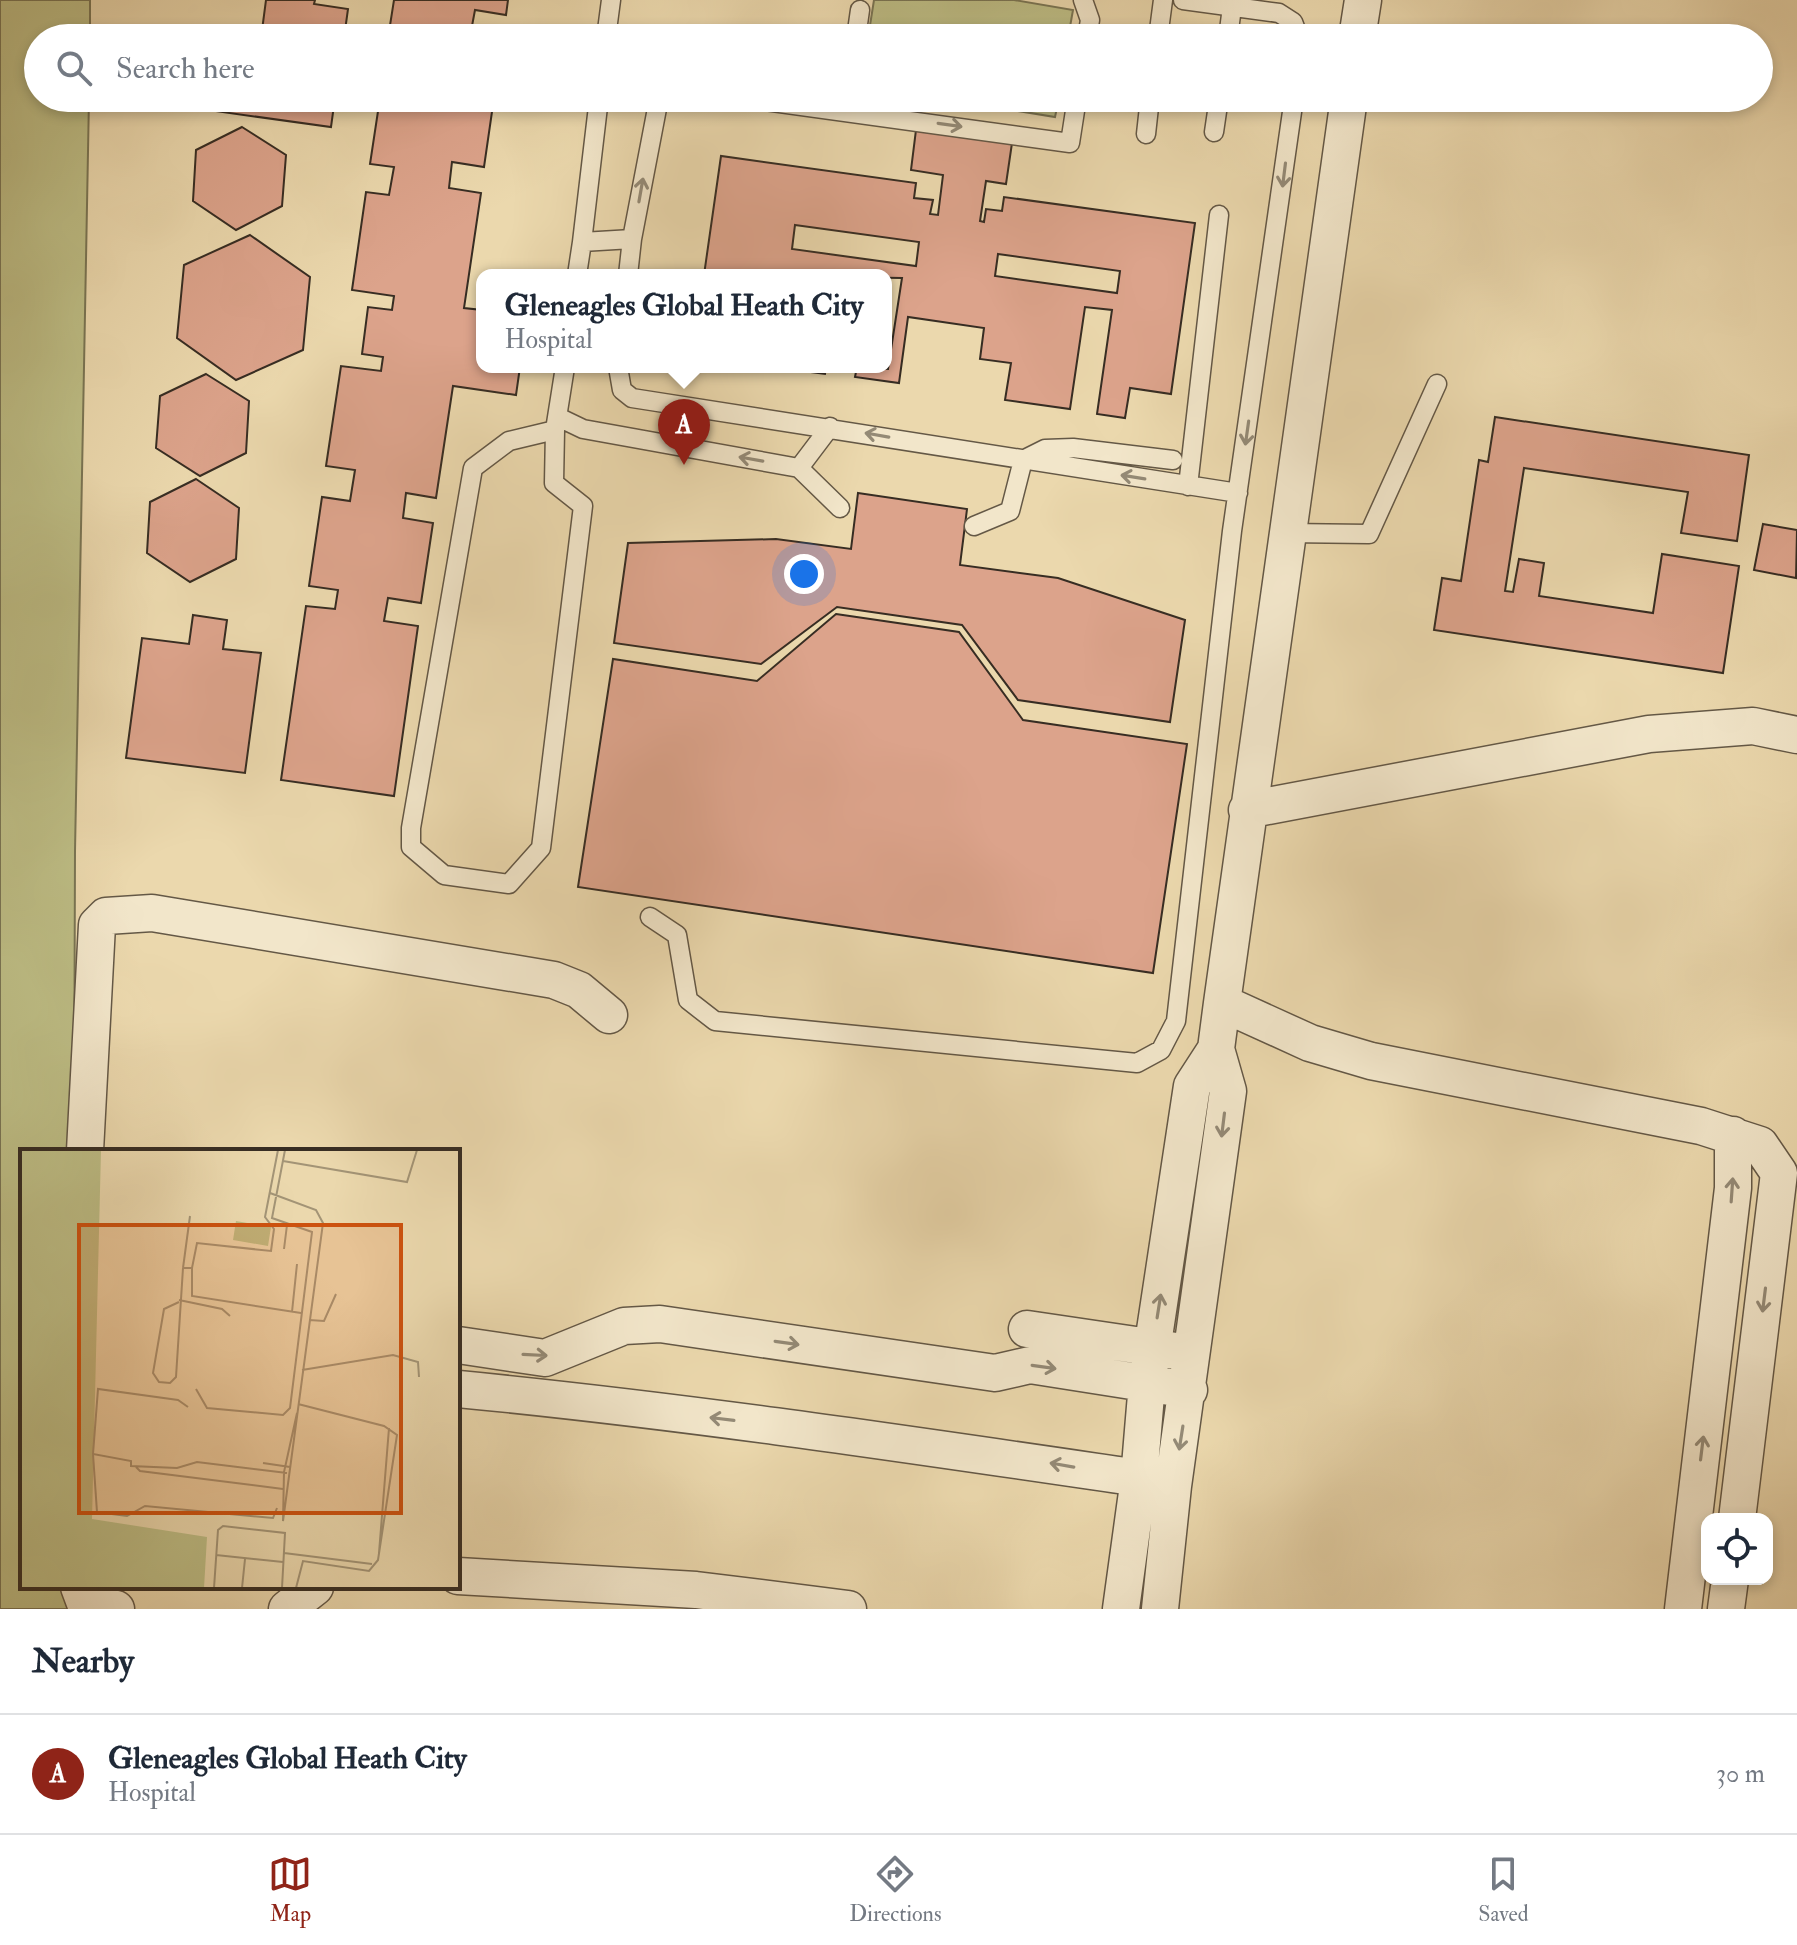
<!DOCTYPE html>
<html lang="en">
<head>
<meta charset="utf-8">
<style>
  :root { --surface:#fff; --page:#f6f6f7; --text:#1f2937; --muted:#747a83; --line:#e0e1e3; --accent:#8f2418 }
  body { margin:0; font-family:"IM FELL Double Pica",serif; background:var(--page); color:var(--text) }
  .controls { position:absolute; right:24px; bottom:24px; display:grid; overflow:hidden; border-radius:16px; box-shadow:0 4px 12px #0003 }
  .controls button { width:72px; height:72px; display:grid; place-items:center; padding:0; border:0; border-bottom:2px solid var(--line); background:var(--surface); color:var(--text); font:40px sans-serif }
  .you { position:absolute; left:804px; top:574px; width:28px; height:28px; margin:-20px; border:6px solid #fff; border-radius:50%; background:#1a73e8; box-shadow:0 0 0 12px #1a73e833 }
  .badge { display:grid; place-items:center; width:52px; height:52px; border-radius:50%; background:var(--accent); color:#fff; font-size:26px; font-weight:700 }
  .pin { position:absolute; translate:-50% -66px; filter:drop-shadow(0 2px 4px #0008) }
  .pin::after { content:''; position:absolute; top:42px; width:28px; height:24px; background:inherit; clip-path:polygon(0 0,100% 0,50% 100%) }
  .popup { position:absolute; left:476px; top:269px; width:416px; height:104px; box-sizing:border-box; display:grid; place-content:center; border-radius:16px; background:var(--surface); filter:drop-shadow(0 2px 6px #0005); font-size:26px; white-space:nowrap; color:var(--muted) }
  .popup b { font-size:30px; color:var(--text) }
  .popup::after { content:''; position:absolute; left:50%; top:100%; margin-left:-16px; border:16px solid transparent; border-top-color:var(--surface) }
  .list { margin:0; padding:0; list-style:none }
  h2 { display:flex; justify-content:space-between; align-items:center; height:104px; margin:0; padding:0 32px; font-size:34px }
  h2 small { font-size:26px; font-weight:400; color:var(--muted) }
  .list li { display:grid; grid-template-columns:52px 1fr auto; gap:24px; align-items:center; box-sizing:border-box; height:120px; padding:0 32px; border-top:2px solid var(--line) }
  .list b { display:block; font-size:30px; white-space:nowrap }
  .list p { margin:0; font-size:26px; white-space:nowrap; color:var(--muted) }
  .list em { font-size:26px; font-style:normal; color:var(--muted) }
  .icon { flex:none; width:44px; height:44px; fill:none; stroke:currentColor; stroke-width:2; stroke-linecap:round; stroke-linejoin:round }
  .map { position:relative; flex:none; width:1797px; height:1609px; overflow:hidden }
  .search { position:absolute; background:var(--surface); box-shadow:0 4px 12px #0003; left:24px; right:24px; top:24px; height:88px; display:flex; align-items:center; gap:20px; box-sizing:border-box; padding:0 28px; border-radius:44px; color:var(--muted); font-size:30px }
  .sheet { height:224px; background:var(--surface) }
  nav { display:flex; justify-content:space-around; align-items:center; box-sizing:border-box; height:112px; border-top:2px solid var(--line); background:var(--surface); font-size:22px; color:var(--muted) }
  nav a { display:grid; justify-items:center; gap:4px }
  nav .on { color:var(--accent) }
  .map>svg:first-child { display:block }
</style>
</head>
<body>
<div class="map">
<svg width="1797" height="1609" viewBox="0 0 1797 1609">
  <rect width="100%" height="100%" fill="#ebd8ad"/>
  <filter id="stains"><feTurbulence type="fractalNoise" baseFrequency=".0025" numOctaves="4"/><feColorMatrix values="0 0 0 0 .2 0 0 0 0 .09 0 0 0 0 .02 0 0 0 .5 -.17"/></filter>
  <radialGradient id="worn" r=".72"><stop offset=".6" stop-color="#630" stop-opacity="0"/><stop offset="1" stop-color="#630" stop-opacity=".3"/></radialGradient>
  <path fill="#bdbd85" stroke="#7a7554" stroke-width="2" d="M0,0H90V38H38V98H89L75,851L74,1151H22V1587H72V1609H0Z
    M874,0H1014L1073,10L1068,38H868Z
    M939,98H1059L1055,117Z"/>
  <path fill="#dca38b" stroke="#372d23" stroke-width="2" fill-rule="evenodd" d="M266,0H315L314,4L348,9L344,38H261Z
    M394,0H508L506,15L475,10L472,26L504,31L503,38H388Z
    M216,98H335L331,127L215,111Z
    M380,98H494L484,167L452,162L449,188L481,193L464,308L482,310V367H520L516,395L453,386L436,498L406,493L403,518L433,523L421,603L388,598L384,621L418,626L394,796L281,780L306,606L335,609L338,590L309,586L322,497L350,501L355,470L326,466L341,366L381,371L383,357L362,354L368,307L392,310L394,296L352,290L366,192L389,195L394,167L370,164Z
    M242,127L286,155L282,206L236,230L193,201L196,150Z
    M916,130L1012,143L1006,184L986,181L980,221L984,222L986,209L1002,211L1004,197L1195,223L1171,394L1130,388L1125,418L1097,414L1112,310L1085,307L1070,409L1005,400L1011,363L980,359L984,328L908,317L899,383L855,377L857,367L888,369L902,278L704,275L721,156L916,183L914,198L933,200L930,214L938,215L943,175L911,170ZM795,225L919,242L916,266L792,249ZM998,254L1120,271L1117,293L995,276Z
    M250,235L310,277L303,350L236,380L177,338L184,265Z
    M772,367H826L825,374Z
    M206,374L249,401L246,453L200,476L156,448L160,396Z
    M1495,417L1749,455L1737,541L1681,533L1688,492L1524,468L1505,591L1513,592L1519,559L1544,563L1539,596L1653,613L1662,554L1739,566L1723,673L1434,630L1442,578L1461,581L1479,460L1488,462Z
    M196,479L239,508L236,559L190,582L147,553L150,502Z
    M858,493L967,509L960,565L1058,578L1185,620L1170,722L1018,700L962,625L837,607L761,664L614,643L628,543L776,539L851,549Z
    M1763,524L1797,530L1796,578L1754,570Z
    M836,614L959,632L1023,720L1187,744L1153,973L578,887L613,659L757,681Z
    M193,615L227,620L223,649L261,653L245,773L126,758L142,638L189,644Z"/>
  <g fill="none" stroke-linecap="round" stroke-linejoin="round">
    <defs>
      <path id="lane" d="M1083,0L1090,20L1087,38
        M1183,0L1279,13L1293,22L1299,38
        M606,38L611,0
        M856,38L860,10
        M1158,38L1163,0
        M1228,38L1232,7
        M742,98L1070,143L1077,98
        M1214,132L1219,98
        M1146,134L1150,98
        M582,242L599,98
        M577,275L582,242L632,239L659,98
        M628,275L632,239
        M618,367L622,390L632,398L1238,493
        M558,417L583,429L799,468L840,508
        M555,430L509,441L473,468L411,828V847L444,875L509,884L541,848L583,506L554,483L555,430L565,367
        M799,468L830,427
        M1188,486L1219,215
        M974,526L1010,511L1023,460L1045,449L1073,448L1173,460
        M1286,533L1369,534L1437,384
        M650,917L677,935L688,1000L715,1021L1137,1063L1161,1050L1176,1021L1232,531L1294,98"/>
      <path id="street" d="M1357,38L1363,0
        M1247,810L1649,734L1753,726L1797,735
        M1222,1003L1310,1043L1371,1061L1701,1126L1760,1145L1779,1173L1737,1519
        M85,1151L97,925L106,916L152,913L554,980L579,990L609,1015
        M1027,1329L1176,1351
        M458,1345L545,1358L624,1326L660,1324L995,1373L1030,1365L1189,1390
        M458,1389C686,1411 913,1445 1139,1478
        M458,1576L696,1590L848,1609
        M79,1587L85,1603L116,1609
        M287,1609L315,1587
        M1121,1609L1139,1478L1147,1383L1192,1086L1216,1049
        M1160,1609L1173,1486L1228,1091L1216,1049L1222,1003L1349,98
        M1683,1609L1733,1188V1135
        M1726,1609L1730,1579"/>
    </defs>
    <use href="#lane" stroke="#645846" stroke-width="21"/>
    <use href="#street" stroke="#645846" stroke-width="39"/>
    <use href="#lane" stroke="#f2e6ca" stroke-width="18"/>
    <use href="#street" stroke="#f2e6ca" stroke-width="36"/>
  </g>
  <defs><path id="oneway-shaft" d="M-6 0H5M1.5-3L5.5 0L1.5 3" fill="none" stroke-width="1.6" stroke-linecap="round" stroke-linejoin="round" transform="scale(2)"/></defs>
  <g stroke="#948a76">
    <use href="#oneway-shaft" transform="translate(950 125) rotate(8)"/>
    <use href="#oneway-shaft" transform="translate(1284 175) rotate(97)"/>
    <use href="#oneway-shaft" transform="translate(641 190) rotate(-80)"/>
    <use href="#oneway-shaft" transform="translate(1247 433) rotate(98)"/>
    <use href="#oneway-shaft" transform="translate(877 435) rotate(-170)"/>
    <use href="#oneway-shaft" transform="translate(751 459) rotate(-170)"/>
    <use href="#oneway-shaft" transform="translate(1133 477) rotate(-171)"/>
    <use href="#oneway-shaft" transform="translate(1223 1125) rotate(97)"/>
    <use href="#oneway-shaft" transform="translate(1732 1190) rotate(-86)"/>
    <use href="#oneway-shaft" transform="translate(1764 1300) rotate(97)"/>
    <use href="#oneway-shaft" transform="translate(1159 1306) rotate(-81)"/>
    <use href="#oneway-shaft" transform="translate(787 1343) rotate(8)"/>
    <use href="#oneway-shaft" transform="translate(535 1355) rotate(3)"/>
    <use href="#oneway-shaft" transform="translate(1044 1367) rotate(8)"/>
    <use href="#oneway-shaft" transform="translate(722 1419) rotate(-173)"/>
    <use href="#oneway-shaft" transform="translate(1181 1438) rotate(99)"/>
    <use href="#oneway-shaft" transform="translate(1702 1448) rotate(-83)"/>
    <use href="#oneway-shaft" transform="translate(1062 1465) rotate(-170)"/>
  </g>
  <g transform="translate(20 1149)">
    <rect width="440" height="440" fill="#ebd8ad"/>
    <path d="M0,1H81L72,370L187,388L184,439H0ZM216,72L251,78L248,97L213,91Z" fill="#bdbd85"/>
    <path fill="none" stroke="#a39476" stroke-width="2" d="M263,12L387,33L397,1M250,44L296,61L303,74L263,372L264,323L277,264M264,100L267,76M163,119L170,67M172,119V147L281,164M159,151L202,160L210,167M159,153L144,160L133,224L139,233L150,234L156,228L163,119H172L177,94L251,102L254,80L245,68L258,1M272,163L277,115M289,171L304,172L316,145M282,221L373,206L398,213L399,228M176,240L187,259L263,266L270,259L292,83L252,69L265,1M168,258L158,251L78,240L73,305L111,312V317L157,319L177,313L267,324M73,305L77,363L107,367L125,357L253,369L257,359M243,314L270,318M116,318L120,322L263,340M264,404L352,415M359,404L369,279M196,406L263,413M194,439L198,381L203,377L265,384L262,439M222,439L225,410M276,439L283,412L349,422L358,411L377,286L364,277L278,255"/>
    <path fill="#cd520f" fill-opacity="0.15" stroke="#cd520f" stroke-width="4" d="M59,76H381V364H59Z"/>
    <rect width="440" height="440" fill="none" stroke="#372d23" stroke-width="4"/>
  </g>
  <rect width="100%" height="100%" filter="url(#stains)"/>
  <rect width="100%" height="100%" fill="url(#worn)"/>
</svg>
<div class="controls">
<button><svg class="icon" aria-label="locate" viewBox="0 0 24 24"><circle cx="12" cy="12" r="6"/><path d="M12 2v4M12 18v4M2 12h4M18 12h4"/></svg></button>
</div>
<div class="you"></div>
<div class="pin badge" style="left:684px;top:465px">A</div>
<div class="popup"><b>Gleneagles Global Heath City</b>Hospital</div>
<div class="search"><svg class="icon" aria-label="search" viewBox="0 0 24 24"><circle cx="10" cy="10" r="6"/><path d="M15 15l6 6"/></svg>Search here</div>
</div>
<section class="sheet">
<h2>Nearby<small></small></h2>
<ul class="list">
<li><span class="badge">A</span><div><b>Gleneagles Global Heath City</b><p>Hospital</p></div><em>30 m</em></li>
</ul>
</section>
<nav>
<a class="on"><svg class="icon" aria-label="map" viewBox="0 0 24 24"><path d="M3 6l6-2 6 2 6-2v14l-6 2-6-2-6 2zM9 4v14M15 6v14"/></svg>Map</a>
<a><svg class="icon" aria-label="directions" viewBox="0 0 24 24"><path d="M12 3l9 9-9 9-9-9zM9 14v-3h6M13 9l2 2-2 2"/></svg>Directions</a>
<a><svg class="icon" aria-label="saved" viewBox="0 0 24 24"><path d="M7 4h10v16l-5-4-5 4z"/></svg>Saved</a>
</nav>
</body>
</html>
